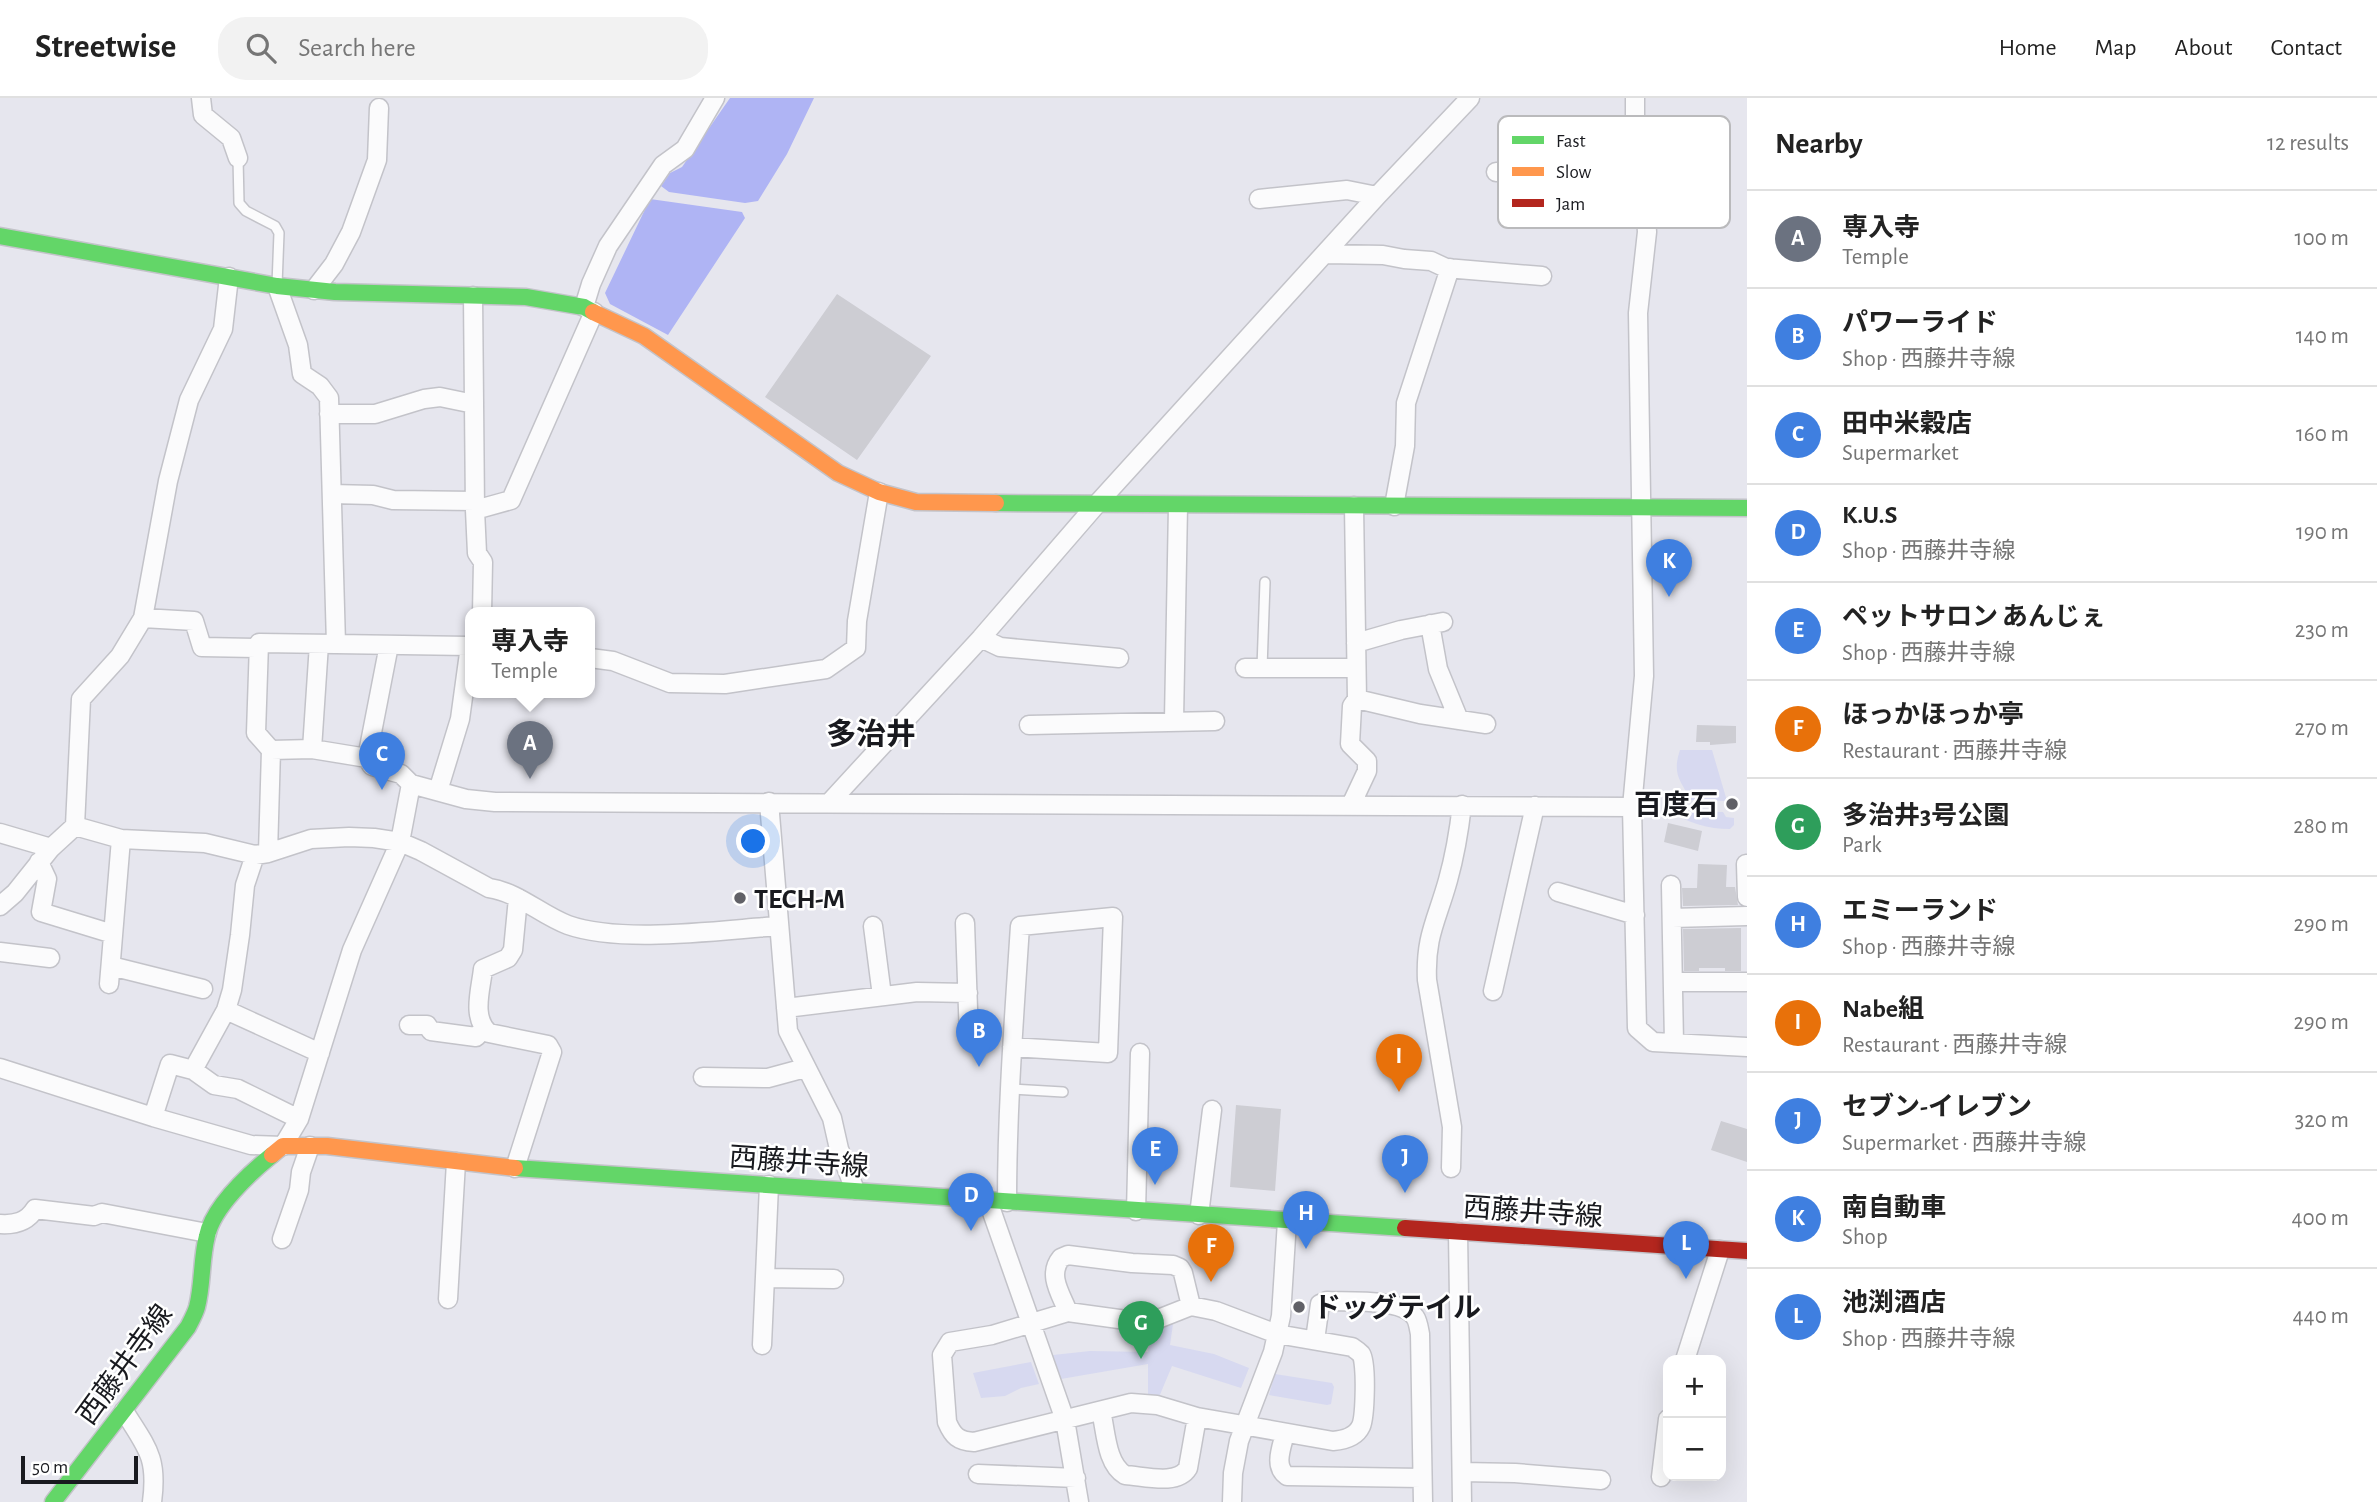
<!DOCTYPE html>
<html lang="en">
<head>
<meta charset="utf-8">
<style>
  :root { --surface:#fff; --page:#f2f2f2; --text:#222; --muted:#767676; --line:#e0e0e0; --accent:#616167 }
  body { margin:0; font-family:"Alegreya Sans","Noto Sans JP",sans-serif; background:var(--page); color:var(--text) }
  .controls { position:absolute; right:21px; bottom:21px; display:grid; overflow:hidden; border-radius:14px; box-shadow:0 7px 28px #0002 }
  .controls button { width:63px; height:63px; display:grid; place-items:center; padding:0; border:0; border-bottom:2px solid var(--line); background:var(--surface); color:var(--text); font:35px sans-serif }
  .scale { position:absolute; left:21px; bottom:18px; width:117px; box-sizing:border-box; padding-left:7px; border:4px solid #191a1f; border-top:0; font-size:19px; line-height:24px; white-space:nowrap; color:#191a1f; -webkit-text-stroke:5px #fff; paint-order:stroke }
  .you { position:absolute; left:754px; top:744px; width:24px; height:24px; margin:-18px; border:5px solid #fff; border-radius:50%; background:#1a73e8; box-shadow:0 0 0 10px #1a73e833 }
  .badge { display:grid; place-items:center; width:46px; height:46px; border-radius:50%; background:var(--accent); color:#fff; font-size:23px; font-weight:700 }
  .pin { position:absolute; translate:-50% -58px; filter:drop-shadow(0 2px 4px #0008) }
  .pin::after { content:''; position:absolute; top:37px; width:24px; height:21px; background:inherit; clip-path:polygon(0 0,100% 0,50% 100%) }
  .popup { position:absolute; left:465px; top:509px; width:130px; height:91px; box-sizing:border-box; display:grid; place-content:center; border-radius:14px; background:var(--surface); filter:drop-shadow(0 2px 5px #0005); font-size:23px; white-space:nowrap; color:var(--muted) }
  .popup b { font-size:26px; color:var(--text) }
  .popup::after { content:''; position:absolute; left:50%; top:100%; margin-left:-14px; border:14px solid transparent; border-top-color:var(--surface) }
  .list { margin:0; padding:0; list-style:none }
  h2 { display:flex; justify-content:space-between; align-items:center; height:91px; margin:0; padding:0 28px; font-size:30px }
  h2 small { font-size:23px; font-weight:400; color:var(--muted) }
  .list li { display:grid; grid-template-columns:46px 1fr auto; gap:21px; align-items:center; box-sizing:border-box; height:98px; padding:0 28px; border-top:2px solid var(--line) }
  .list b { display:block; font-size:26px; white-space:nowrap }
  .list p { margin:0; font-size:23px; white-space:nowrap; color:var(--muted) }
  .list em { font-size:23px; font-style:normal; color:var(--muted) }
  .icon { flex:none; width:38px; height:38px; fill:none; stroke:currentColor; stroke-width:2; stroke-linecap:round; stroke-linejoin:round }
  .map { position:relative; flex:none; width:1747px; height:1404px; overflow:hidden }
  header { display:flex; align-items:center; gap:42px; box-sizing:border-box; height:98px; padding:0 35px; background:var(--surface); border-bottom:2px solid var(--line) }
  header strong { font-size:33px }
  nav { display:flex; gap:38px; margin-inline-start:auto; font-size:24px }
  .search { width:490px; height:63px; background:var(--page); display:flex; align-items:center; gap:18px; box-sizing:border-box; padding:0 24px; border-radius:28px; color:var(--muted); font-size:26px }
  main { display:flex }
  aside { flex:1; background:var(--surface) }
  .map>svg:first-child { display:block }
</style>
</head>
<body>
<header>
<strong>Streetwise</strong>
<div class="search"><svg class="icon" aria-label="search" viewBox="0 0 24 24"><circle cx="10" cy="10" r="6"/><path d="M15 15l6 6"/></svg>Search here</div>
<nav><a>Home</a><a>Map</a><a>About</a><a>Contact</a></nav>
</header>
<main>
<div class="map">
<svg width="1747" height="1404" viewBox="0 0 1747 1404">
  <rect width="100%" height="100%" fill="#e6e6ee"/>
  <path fill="#d7d9f0" d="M1680,652H1712L1727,703L1691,702C1680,682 1672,676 1680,652Z
    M1670,713L1723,714L1726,719L1734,720V727L1730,731C1708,731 1688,725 1670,713Z
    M1173,1226L1170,1247L1214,1256L1249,1270L1241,1290L1172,1268L1159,1299L1148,1298V1266L1061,1281L1053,1257L1090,1253L1148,1254L1150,1234Z
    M1031,1264L1039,1286L1021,1290L1005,1298L981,1300L973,1275Z
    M1275,1276L1332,1285L1334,1289L1331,1306L1327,1307L1269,1297Z"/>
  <path fill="#afb4f4" d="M730,0H814L787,56L758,103L745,105L669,94L661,88L670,75L682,69Z
    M650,101L742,114L745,120L668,237L610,206L605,195Z"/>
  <path fill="#cdcdd3" d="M837,196L931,258L857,362L765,299Z
    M1697,627L1736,628V645L1710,647V644H1696Z
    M1668,725L1702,733L1698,753L1664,744Z
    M1698,766L1727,767L1726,789H1735L1738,807L1683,808L1682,790H1697Z
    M1741,830V873H1725V870H1699V873H1684L1683,831Z
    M1236,1007L1281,1011L1275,1093L1230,1089Z
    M1721,1023L1747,1031V1064L1711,1052Z"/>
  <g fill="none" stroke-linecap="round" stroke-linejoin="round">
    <defs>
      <path id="lane" d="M238,60L239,105L246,113L275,128L279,135L277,187
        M1262,570L1265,484
        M1010,991L1063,994"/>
      <path id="street" d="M201,0L203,17L231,40L238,60
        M1635,0V33L1644,88L1647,134L1638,215L1644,578L1632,709L1637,930L1653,944L1747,949
        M1496,74L1573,75L1640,65
        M1259,101L1347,92L1377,98
        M1326,156L1383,157L1404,161L1431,163L1446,170L1542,178
        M314,192L334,166L351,134L377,62L379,10
        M473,198L475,412
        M584,209L591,186L608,148L663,67L685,51L715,0
        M329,316H375L424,301L440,299L474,306
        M332,396L373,397L393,402L475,403
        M1354,408L1357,601L1420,616L1486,626
        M1394,408L1405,348L1406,305L1450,170
        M482,515L483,464L477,455L475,412L511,402L594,214
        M143,520L194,523L202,549L259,550
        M1430,526L1438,571L1459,622
        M981,540L1000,549L1119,560
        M1356,545L1401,532L1443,524
        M336,546L469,548
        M389,547L367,660L372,668L401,676L411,686
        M590,560L613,563L670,585L725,586L826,571L856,550L857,523L879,394
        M1245,570H1356
        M1174,622L1178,408
        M1029,627L1215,623
        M312,651L367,660
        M271,652L312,651L319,546
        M438,693L460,621L470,548
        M769,704L788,933L832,1020L839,1051L855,1092
        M830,704L981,540L1096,407L1377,98L1470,0
        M1351,707L1367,673V663L1350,646L1352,608L1357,601
        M75,728L121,741L205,745L255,757L268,755L311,741L349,739L374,740L400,744L421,753L489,790C518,794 541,817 568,827C622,846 720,832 779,828
        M0,735L51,750
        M268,755L271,652L256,635L259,545L336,546L329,300L320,288L302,276L298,247L277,188
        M255,757L245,787L240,837L232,892L226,912L193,972L214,987L238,991L299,1021
        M39,764L47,781L41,814L113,836
        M1746,766L1747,799
        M1671,787L1674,945
        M1558,794L1635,817
        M0,808L15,795L51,750L75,728L81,601L120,558L143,520L168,383L189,302L223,231L229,179
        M1672,820L1747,818
        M965,825L969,940
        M873,828L882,898
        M0,854L50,860
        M111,868L203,891
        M1673,884H1747
        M109,886L121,741
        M1493,893L1535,708
        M786,910L917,894L968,895
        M226,912L320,955
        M409,927H427L431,933L476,939L484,931
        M0,970L153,1019L251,1047L283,1048L299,1021L352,852L400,744L411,686L466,701L495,704L1632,709
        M703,979L768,980L805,970
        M153,1019L170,966L193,972
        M515,1070L552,954L548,947L489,935C471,920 481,891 483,871L508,860L513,852L518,800
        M1451,1070L1452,1029L1427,882C1425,838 1437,822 1448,782C1455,757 1459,733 1462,707
        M988,1103L1065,1322L1079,1404
        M1007,1104C1007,1012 1014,920 1020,828L1113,819L1108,955L1012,949
        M1136,1113L1140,955
        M1199,1117L1212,1012
        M0,1126C15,1127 27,1124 35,1111L94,1118L102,1115L207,1135
        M1458,1134L1462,1404
        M282,1141L299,1092L301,1074L310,1048
        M765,1180L834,1181
        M448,1201L456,1064
        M1191,1208L1216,1213L1277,1236L1352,1249C1355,1251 1358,1253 1361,1256C1367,1264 1365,1319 1361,1328C1356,1339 1345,1342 1333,1343L1197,1319L1157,1307L1131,1305L974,1344C958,1343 953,1338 947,1324L942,1257L950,1244L992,1237L1068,1214L1148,1225Z
        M1068,1214C1061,1196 1047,1177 1061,1160L1068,1157L1132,1165L1173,1167L1180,1170L1183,1175L1191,1208
        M1315,1242L1320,1206L1327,1203C1349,1204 1402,1200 1415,1219C1418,1223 1419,1231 1420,1236L1423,1404
        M762,1247L769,1087
        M1685,1262L1720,1152
        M124,1313C147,1350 158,1359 152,1404
        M1101,1313C1106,1333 1106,1366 1125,1377C1144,1378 1177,1388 1188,1370L1197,1319
        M1285,1335C1282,1349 1273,1368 1287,1378L1422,1380
        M1462,1374L1515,1375L1601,1382
        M978,1376L1076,1380
        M1661,1379L1668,1321
        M1232,1404L1233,1375L1239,1343L1273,1254L1281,1218L1287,1123"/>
      <path id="fast" d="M0,138L277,188L335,194L526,199L584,209L593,214
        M996,405L1747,410
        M515,1070L1405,1130
        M53,1404L188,1229C191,1223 195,1216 197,1209C203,1186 201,1161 207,1138C213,1109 250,1075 272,1057"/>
      <path id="slow" d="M593,214L644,238L838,375L879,394L916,404L996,405
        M272,1057L283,1048H327L515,1070"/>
      <path id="jam" d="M1405,1130L1747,1153"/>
    </defs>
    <use href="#lane" stroke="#c3c3c9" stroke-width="12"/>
    <use href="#street" stroke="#c3c3c9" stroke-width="21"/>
    <use href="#fast" stroke="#c3c3c9" stroke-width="19"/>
    <use href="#slow" stroke="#c3c3c9" stroke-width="19"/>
    <use href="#jam" stroke="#c3c3c9" stroke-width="19"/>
    <use href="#lane" stroke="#fbfbfc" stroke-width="9"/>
    <use href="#street" stroke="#fbfbfc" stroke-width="18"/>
    <use href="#fast" stroke="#63d668" stroke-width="16"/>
    <use href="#slow" stroke="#ff974d" stroke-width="16"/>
    <use href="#jam" stroke="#b3261e" stroke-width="16"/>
  </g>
  <g fill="#616167" stroke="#fff" stroke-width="2.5">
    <circle cx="1732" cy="706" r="7"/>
    <circle cx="740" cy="800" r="7"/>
    <circle cx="1299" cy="1209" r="7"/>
  </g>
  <g text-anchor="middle" stroke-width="5" stroke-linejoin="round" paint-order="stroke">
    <g font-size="28" font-weight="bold" fill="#191a1f" stroke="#fff" text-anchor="start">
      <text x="1718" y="716" text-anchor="end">百度石</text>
      <text x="754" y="810">TECH-M</text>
      <text x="1313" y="1219">ドッグテイル</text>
    </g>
    <g font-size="28" fill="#191a1f" stroke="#fff">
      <text transform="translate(799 1063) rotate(4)" y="10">西藤井寺線</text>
      <text transform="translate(1533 1113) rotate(4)" y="10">西藤井寺線</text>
      <text transform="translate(124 1266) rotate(-54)" y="10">西藤井寺線</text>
    </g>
    <g font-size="30" font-weight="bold" fill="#191a1f" stroke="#fff">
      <text x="871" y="646">多治井</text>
    </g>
  </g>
  <rect x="1498" y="18" width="232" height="112" rx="10" fill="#fff" stroke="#bababc" stroke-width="2"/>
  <rect x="1512" y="38" width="32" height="8" fill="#63d668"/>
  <rect x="1512" y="69" width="32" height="9" fill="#ff974d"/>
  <rect x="1512" y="101" width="32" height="8" fill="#b3261e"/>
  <g font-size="19" fill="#191a1f">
    <text x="1556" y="49">Fast</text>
    <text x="1556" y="80">Slow</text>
    <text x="1556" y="112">Jam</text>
  </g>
</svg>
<div class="controls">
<button>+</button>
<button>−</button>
</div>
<div class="scale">50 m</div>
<div class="you"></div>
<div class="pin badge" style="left:530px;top:681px;background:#6b7280">A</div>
<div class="popup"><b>専入寺</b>Temple</div>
<div class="pin badge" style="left:979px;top:969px;background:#3f7fe0">B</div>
<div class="pin badge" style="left:382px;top:692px;background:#3f7fe0">C</div>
<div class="pin badge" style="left:971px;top:1133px;background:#3f7fe0">D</div>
<div class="pin badge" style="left:1155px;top:1087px;background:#3f7fe0">E</div>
<div class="pin badge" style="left:1211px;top:1184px;background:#e8710a">F</div>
<div class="pin badge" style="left:1141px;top:1261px;background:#2e9e5b">G</div>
<div class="pin badge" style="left:1306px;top:1151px;background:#3f7fe0">H</div>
<div class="pin badge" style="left:1399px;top:994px;background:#e8710a">I</div>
<div class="pin badge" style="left:1405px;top:1095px;background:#3f7fe0">J</div>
<div class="pin badge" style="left:1669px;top:499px;background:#3f7fe0">K</div>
<div class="pin badge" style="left:1686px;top:1181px;background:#3f7fe0">L</div>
</div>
<aside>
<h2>Nearby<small>12 results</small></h2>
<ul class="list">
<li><span class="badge" style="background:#6b7280">A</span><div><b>専入寺</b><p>Temple</p></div><em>100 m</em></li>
<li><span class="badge" style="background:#3f7fe0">B</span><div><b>パワーライド</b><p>Shop · 西藤井寺線</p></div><em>140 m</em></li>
<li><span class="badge" style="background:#3f7fe0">C</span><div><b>田中米穀店</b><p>Supermarket</p></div><em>160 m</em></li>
<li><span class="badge" style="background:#3f7fe0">D</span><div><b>K.U.S</b><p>Shop · 西藤井寺線</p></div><em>190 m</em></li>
<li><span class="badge" style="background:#3f7fe0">E</span><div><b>ペットサロン あんじぇ</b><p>Shop · 西藤井寺線</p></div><em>230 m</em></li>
<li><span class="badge" style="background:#e8710a">F</span><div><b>ほっかほっか亭</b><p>Restaurant · 西藤井寺線</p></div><em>270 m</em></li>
<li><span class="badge" style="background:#2e9e5b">G</span><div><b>多治井3号公園</b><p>Park</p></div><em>280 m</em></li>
<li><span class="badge" style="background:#3f7fe0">H</span><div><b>エミーランド</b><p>Shop · 西藤井寺線</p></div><em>290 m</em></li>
<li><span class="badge" style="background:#e8710a">I</span><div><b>Nabe組</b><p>Restaurant · 西藤井寺線</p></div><em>290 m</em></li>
<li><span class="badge" style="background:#3f7fe0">J</span><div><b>セブン-イレブン</b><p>Supermarket · 西藤井寺線</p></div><em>320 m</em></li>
<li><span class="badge" style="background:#3f7fe0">K</span><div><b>南自動車</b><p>Shop</p></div><em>400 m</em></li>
<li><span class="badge" style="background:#3f7fe0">L</span><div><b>池渕酒店</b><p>Shop · 西藤井寺線</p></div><em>440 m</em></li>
</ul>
</aside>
</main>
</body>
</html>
